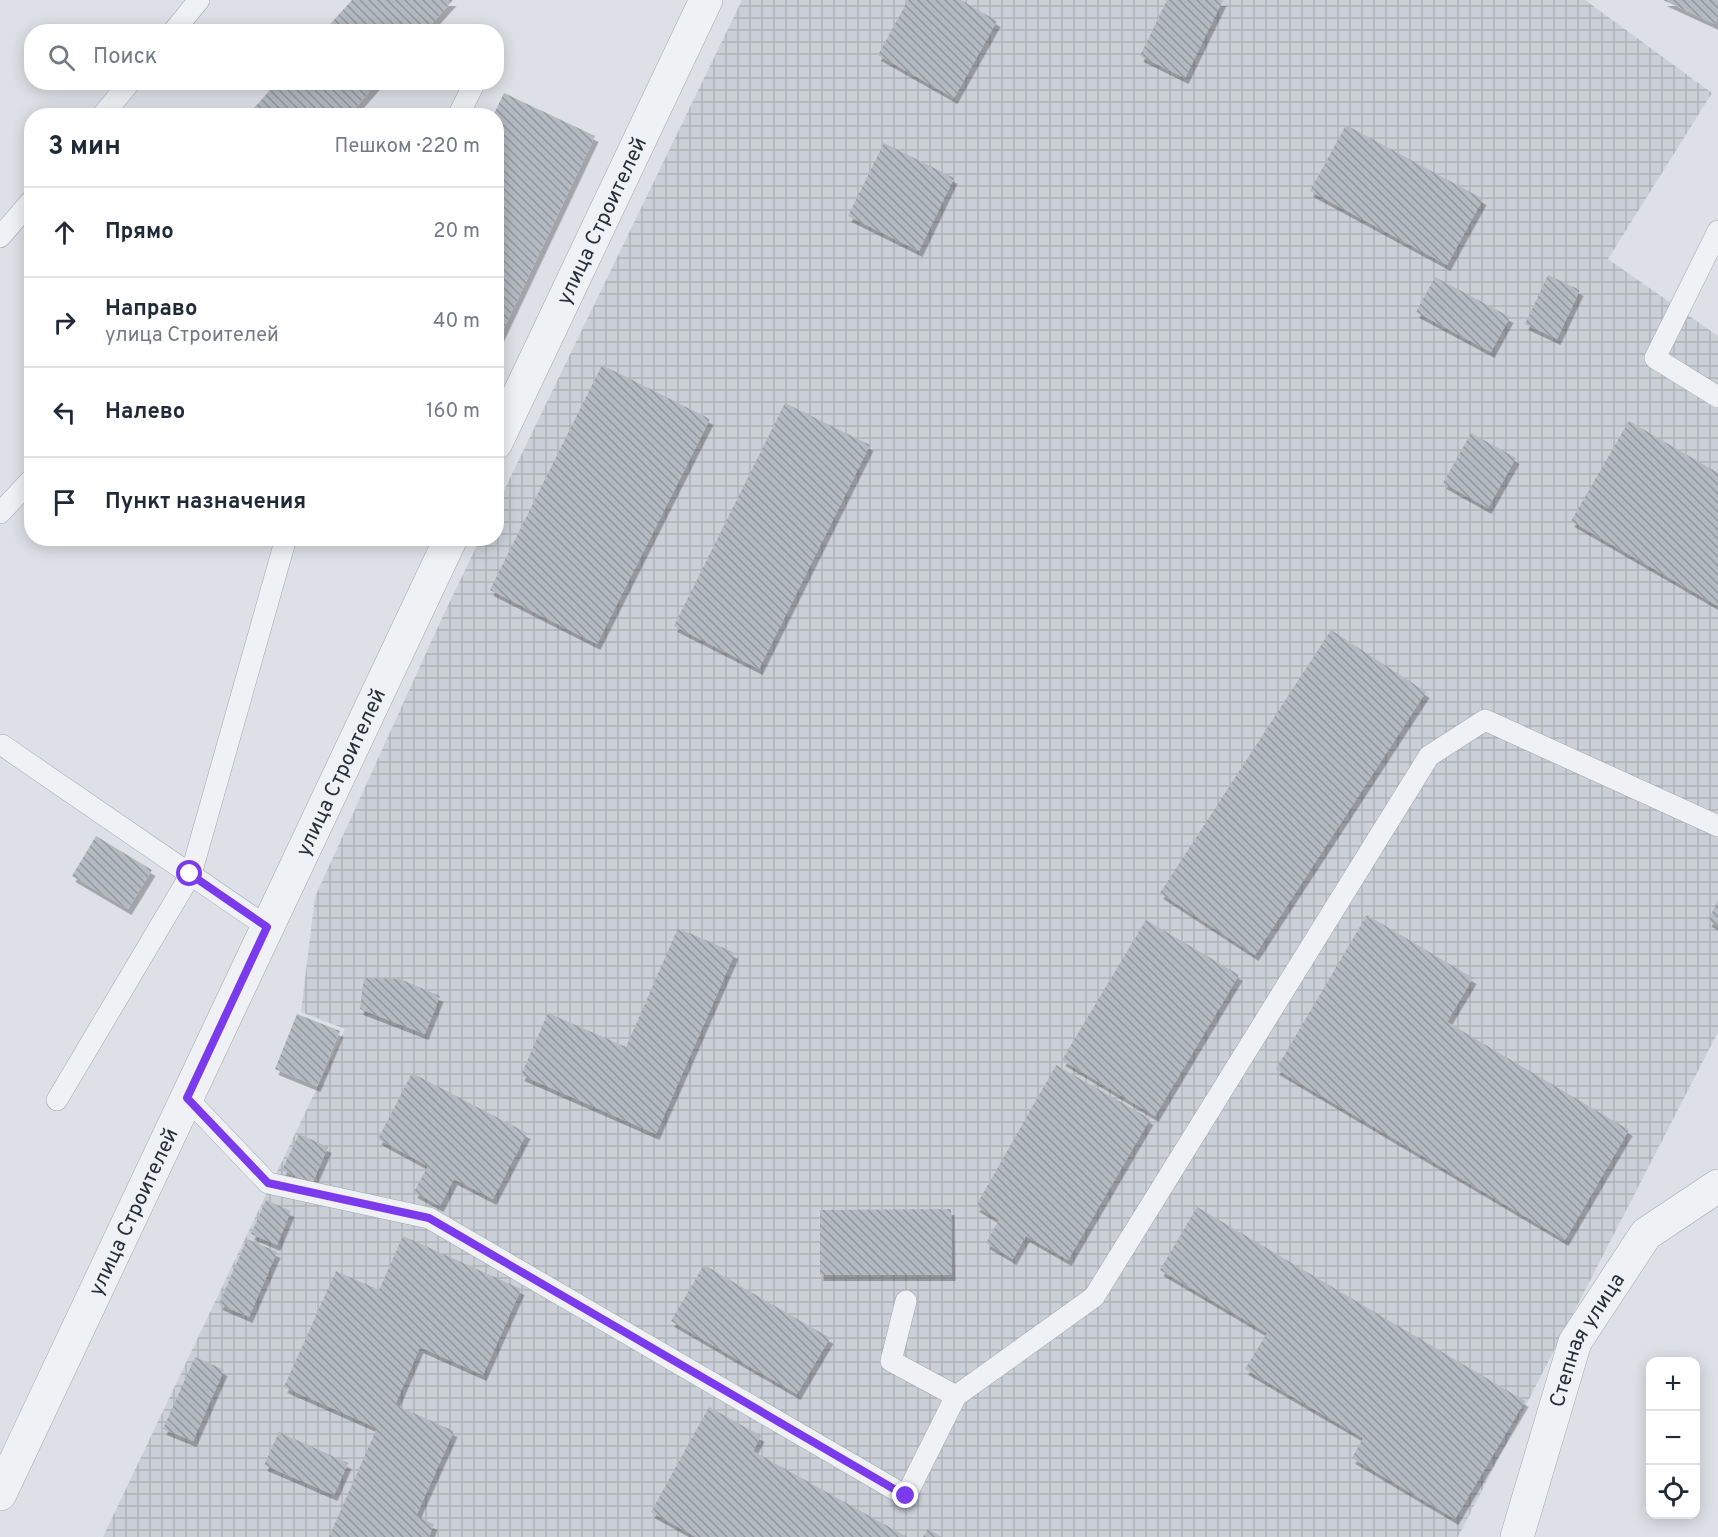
<!DOCTYPE html>
<html lang="ru">
<head>
<meta charset="utf-8">
<style>
  :root { --surface:#fff; --page:#f6f6f7; --text:#1f2937; --muted:#747a83; --line:#e0e1e3 }
  body { margin:0; font-family:Overpass,sans-serif; background:var(--page); color:var(--text) }
  .controls { position:absolute; right:18px; bottom:18px; display:grid; overflow:hidden; border-radius:12px; box-shadow:0 3px 15px #0003 }
  .controls button { width:54px; height:54px; display:grid; place-items:center; padding:0; border:0; border-bottom:2px solid var(--line); background:var(--surface); color:var(--text); font:30px sans-serif }
  .stop { position:absolute; width:18px; height:18px; margin:-14px; border:4px solid #7c3aed; border-radius:50%; background:#fff }
  .stop.end { background:#7c3aed; border-color:#fff; box-shadow:0 2px 6px #0008 }
  .list { margin:0; padding:0; list-style:none }
  h2 { display:flex; justify-content:space-between; align-items:center; height:78px; margin:0; padding:0 24px; font-size:26px }
  h2 small { font-size:20px; font-weight:400; color:var(--muted) }
  .list li { display:grid; grid-template-columns:39px 1fr auto; gap:18px; align-items:center; box-sizing:border-box; height:90px; padding:0 24px; border-top:2px solid var(--line) }
  .list b { display:block; font-size:22px; white-space:nowrap }
  .list p { margin:0; font-size:20px; white-space:nowrap; color:var(--muted) }
  .list em { font-size:20px; font-style:normal; color:var(--muted) }
  .icon { flex:none; width:33px; height:33px; fill:none; stroke:currentColor; stroke-width:2; stroke-linecap:round; stroke-linejoin:round }
  .map { position:relative; flex:none; width:1718px; height:1537px; overflow:hidden }
  .search { position:absolute; background:var(--surface); box-shadow:0 3px 15px #0003; left:24px; top:24px; width:480px; height:66px; display:flex; align-items:center; gap:15px; box-sizing:border-box; padding:0 21px; border-radius:24px; color:var(--muted); font-size:22px }
  .panel { position:absolute; background:var(--surface); box-shadow:0 3px 15px #0003; left:24px; top:108px; width:480px; height:438px; border-radius:24px }
  .map>svg:first-child { display:block }
</style>
</head>
<body>
<div class="map">
<svg width="1718" height="1537" viewBox="0 0 1718 1537">
  <defs>
    <pattern id="industrial-grid" width="8" height="8" patternUnits="userSpaceOnUse" patternTransform="scale(1.5)"><rect width="8" height="8" fill="#cbcfd7"/><path d="M0 4h8M4 0v8" fill="none" stroke="#aeb2b9"/></pattern>
    <pattern id="building-back-hatch" width="6" height="6" patternUnits="userSpaceOnUse" patternTransform="scale(1.5)"><rect width="6" height="6" fill="#b4bac2"/><path d="M-1 5l2 2M0 0l6 6M5-1l2 2" fill="none" stroke="#92989f"/></pattern>
    <filter id="shadow"><feDropShadow dx="3.5" dy="6" stdDeviation="0" flood-color="#0004"/></filter>
  </defs>
  <rect width="100%" height="100%" fill="#dde0e6"/>
  <path fill="url(#industrial-grid)" d="M742,0H1585L1712,93L1608,259L1718,336V1032L1458,1537H103L345,1029L301,1012L315,897L442,618L480,539L496,538L497,505Z"/>
  <path fill="url(#building-back-hatch)" filter="url(#shadow)" d="M352,0H453L424,32H323Z
    M908,0H961L997,21L954,98L878,55Z
    M1167,0H1223L1185,78L1140,56Z
    M1663,0H1718V17L1715,24Z
    M277,82H378L348,116H247Z
    M504,93L595,136L496,345V116H493Z
    M1346,125L1483,199L1447,265L1310,191Z
    M884,143L954,178L919,251L848,216Z
    M1548,275L1580,290L1557,339L1525,324Z
    M1435,277L1510,317L1491,352L1416,312Z
    M602,365L710,419L597,644L490,590Z
    M785,403L870,445L759,669L674,626Z
    M1629,421L1718,473V606L1571,521Z
    M1471,433L1516,458L1488,508L1443,483Z
    M1331,630L1426,692L1255,955L1160,893Z
    M96,836L152,870L128,909L72,876Z
    M1718,900V926L1708,921Z
    M1367,915L1473,978L1447,1022L1629,1130L1565,1240L1276,1069Z
    M1146,920L1239,975L1155,1116L1062,1060Z
    M678,928L735,953L656,1134L521,1075L548,1013L626,1047Z
    M364,978L400,979L440,996L425,1034L360,1009Z
    M297,1014L340,1031L317,1086L275,1069Z
    M1056,1065L1150,1119L1068,1260L1026,1236L1013,1259L986,1243L999,1220L976,1206Z
    M412,1073L527,1133L493,1199L454,1179L440,1206L414,1192L428,1166L378,1139Z
    M299,1134L328,1147L312,1184L282,1170Z
    M266,1200L291,1211L277,1245L251,1234Z
    M1197,1207L1525,1401L1455,1519L1352,1458L1363,1438L1245,1369L1267,1333L1160,1270Z
    M951,1209L952,1275H820V1210Z
    M403,1236L521,1289L483,1375L420,1347L395,1405L454,1431L416,1516L434,1524L429,1537H329L377,1428L284,1387L336,1271L379,1290Z
    M247,1239L277,1252L249,1317L219,1304Z
    M704,1265L830,1338L797,1394L671,1321Z
    M195,1357L224,1370L193,1441L163,1429Z
    M709,1407L761,1436L753,1451L907,1537H696L651,1512Z
    M279,1432L348,1463L334,1495L264,1465Z
    M928,1529L942,1537H923Z"/>
  <g fill="none" stroke-linecap="round" stroke-linejoin="round">
    <defs>
      <path id="service" d="M173,32L199,0
        M102,116L130,82
        M458,116L475,82
        M1718,231L1655,358L1718,397
        M0,237L32,200
        M0,513L32,479
        M2,745L267,927
        M187,1098L268,1183L429,1218L906,1496L956,1396L1094,1297L1429,756L1485,720L1718,826
        M57,1100L191,874L286,538
        M906,1301L891,1361L956,1396"/>
      <g id="minor">
        <path id="s1" d="M496,443L706,0"/>
        <path id="s2" d="M0,1494L451,538"/>
        <path id="s3" d="M1517,1537L1575,1342L1646,1234L1718,1186"/>
      </g>
    </defs>
    <use href="#service" stroke="#a3a7af" stroke-width="22"/>
    <use href="#minor" stroke="#a3a7af" stroke-width="34"/>
    <use href="#service" stroke="#eff1f4" stroke-width="21"/>
    <use href="#minor" stroke="#eff1f4" stroke-width="33"/>
  </g>
  <g fill="none" stroke-linecap="round" stroke-linejoin="round">
    <path stroke="#7c3aed" stroke-width="8" d="M190,874L267,927L187,1098L268,1183L429,1218L906,1496"/>
  </g>
  <g text-anchor="middle" stroke-width="4.5" stroke-linejoin="round" paint-order="stroke">
    <g font-size="21" fill="#272f3b" stroke="#eceff4">
      <text dy="7" stroke="none"><textPath href="#s1" startOffset="246">улица Строителей</textPath></text>
      <text dy="7" stroke="none"><textPath href="#s2" startOffset="798">улица Строителей</textPath></text>
      <text dy="7" stroke="none"><textPath href="#s2" startOffset="312">улица Строителей</textPath></text>
      <text dy="7" stroke="none"><textPath href="#s3" startOffset="210">Степная улица</textPath></text>
    </g>
  </g>
</svg>
<div class="controls">
<button>+</button>
<button>−</button>
<button><svg class="icon" aria-label="locate" viewBox="0 0 24 24"><circle cx="12" cy="12" r="6"/><path d="M12 2v4M12 18v4M2 12h4M18 12h4"/></svg></button>
</div>
<div class="stop" style="left:190px;top:874px"></div>
<div class="stop end" style="left:906px;top:1496px"></div>
<div class="search"><svg class="icon" aria-label="search" viewBox="0 0 24 24"><circle cx="10" cy="10" r="6"/><path d="M15 15l6 6"/></svg>Поиск</div>
<section class="panel">
<h2>3 мин<small>Пешком · 220 m</small></h2>
<ul class="list">
<li><svg class="icon" aria-label="ahead" viewBox="0 0 24 24"><path d="M12 20V5M6 11l6-6 6 6"/></svg><div><b>Прямо</b></div><em>20 m</em></li>
<li><svg class="icon" aria-label="right" viewBox="0 0 24 24"><path d="M7 20v-9h11M14 6l5 5-5 5"/></svg><div><b>Направо</b><p>улица Строителей</p></div><em>40 m</em></li>
<li><svg class="icon" aria-label="left" viewBox="0 0 24 24"><path d="M17 20v-9H6M10 6l-5 5 5 5"/></svg><div><b>Налево</b></div><em>160 m</em></li>
<li><svg class="icon" aria-label="arrive" viewBox="0 0 24 24"><path d="M6 21V4h12l-3 4 3 4H6"/></svg><div><b>Пункт назначения</b></div></li>
</ul>
</section>
</div>
</body>
</html>
